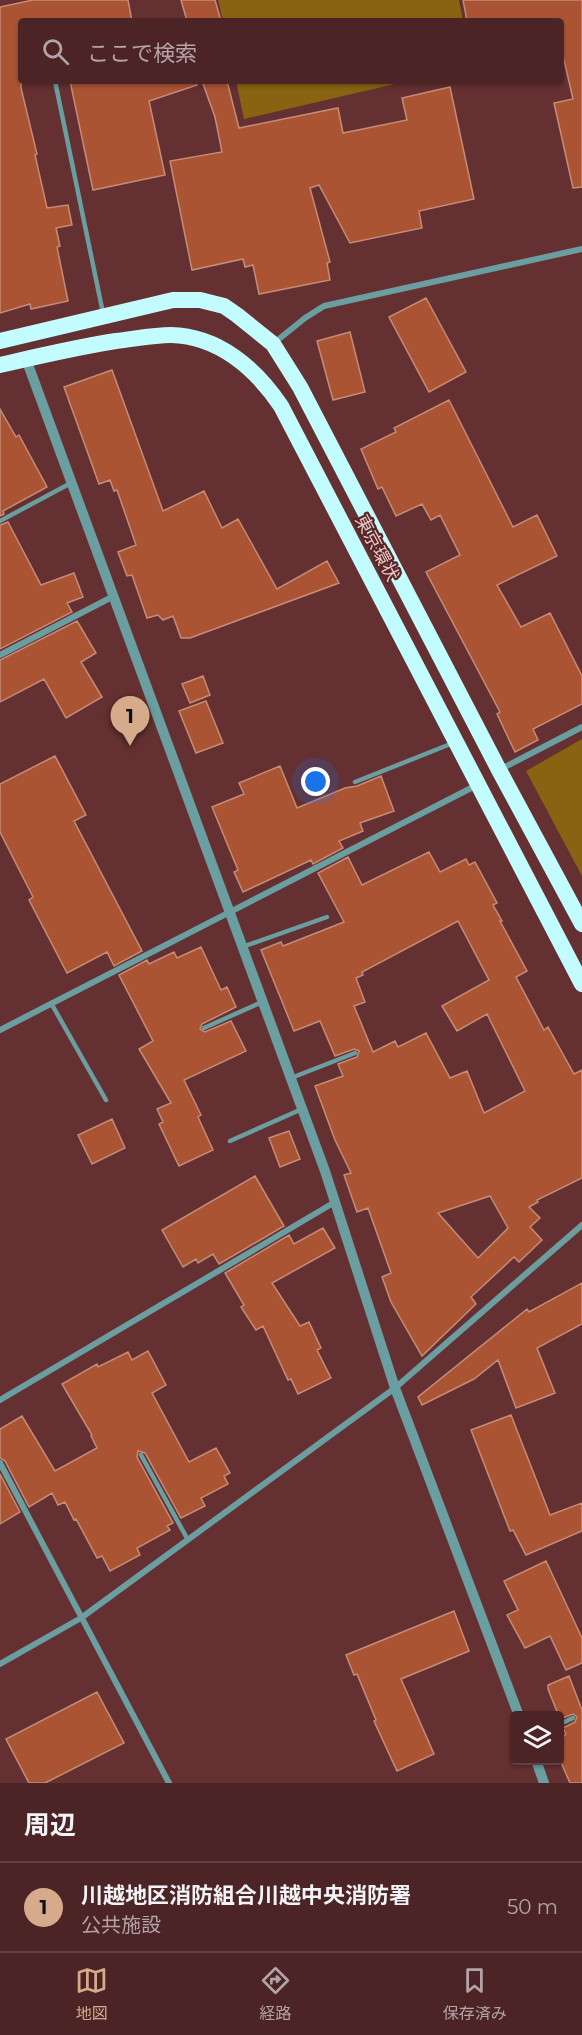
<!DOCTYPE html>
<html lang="ja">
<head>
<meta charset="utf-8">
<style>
  :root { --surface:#4c2425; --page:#532c2d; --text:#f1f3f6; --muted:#b2a4a7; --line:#634142; --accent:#d6ab8b }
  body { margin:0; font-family:Montserrat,"Noto Sans JP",sans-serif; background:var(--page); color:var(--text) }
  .controls { position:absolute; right:18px; bottom:18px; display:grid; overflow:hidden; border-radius:6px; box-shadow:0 2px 4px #0004 }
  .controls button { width:54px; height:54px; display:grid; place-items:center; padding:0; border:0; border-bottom:2px solid var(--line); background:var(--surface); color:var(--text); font:30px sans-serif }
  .you { position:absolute; left:316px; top:782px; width:21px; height:21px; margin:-15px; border:4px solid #fff; border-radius:50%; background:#1a73e8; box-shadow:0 0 0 9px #1a73e833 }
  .badge { display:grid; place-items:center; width:39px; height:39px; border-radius:50%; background:var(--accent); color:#111; font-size:20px; font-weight:700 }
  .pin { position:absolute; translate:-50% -50px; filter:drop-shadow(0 2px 3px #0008) }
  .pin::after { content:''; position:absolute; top:32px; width:21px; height:18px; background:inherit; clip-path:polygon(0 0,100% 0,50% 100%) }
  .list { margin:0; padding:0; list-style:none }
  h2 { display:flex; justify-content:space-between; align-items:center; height:78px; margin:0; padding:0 24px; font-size:26px }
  h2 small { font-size:20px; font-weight:400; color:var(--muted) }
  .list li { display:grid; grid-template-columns:39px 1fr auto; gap:18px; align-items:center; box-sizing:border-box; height:90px; padding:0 24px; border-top:2px solid var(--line) }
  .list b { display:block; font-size:22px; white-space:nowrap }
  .list p { margin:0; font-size:20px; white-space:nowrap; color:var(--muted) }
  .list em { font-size:20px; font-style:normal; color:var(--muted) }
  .icon { flex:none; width:33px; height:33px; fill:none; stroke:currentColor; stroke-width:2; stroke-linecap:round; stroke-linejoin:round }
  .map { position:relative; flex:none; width:582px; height:1783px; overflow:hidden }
  .search { position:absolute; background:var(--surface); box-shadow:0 2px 4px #0004; left:18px; right:18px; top:18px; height:66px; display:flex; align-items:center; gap:15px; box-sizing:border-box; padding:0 21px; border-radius:6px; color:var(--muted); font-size:22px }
  .sheet { height:168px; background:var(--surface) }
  nav { display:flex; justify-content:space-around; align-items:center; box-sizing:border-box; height:84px; border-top:2px solid var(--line); background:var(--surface); font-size:16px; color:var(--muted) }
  nav a { display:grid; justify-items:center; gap:3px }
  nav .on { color:var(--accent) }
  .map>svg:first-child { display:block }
</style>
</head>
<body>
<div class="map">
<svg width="582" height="1783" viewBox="0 0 582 1783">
  <rect width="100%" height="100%" fill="#653031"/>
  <path fill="#896311" d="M218,0H459L463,21H223Z
    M236,81H408L244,119Z
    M582,739V876L526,771Z"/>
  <path fill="#ab5434" stroke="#c58c78" stroke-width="1.5" fill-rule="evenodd" d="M33,0H128L132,21H21V88L37,154L35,155L47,208L68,205L72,225L56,228L60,246L57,247L68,301L31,309L30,304L0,313V7Z
    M181,0H215L221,21H187Z
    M463,0H582V187L573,188L554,103L573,99L561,47V21H467Z
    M70,81H196L197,85L149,101L165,175L93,190Z
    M202,81H227L239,128L338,108L343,133L407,120L402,98L450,87L474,199L419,211L422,228L350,243L319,185L310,188L330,262L327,263L330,280L259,294L253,265L245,267L243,259L192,270L170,161L222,152L215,117Z
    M426,298L466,372L429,392L389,317Z
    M350,332L365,392L333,400L317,341Z
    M112,370L163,511L204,491L222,528L238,519L277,589L327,561L339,583L190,638H181L173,616L163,620L158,615L147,618L132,575L127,576L118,552L136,545L117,490L114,491L110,480L99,484L64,387Z
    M449,400L513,527L537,515L557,556L497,585L521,627L550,613L582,676V704L533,729L538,740L515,752L497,714L500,712L426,572L460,555L440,515L431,520L422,504L396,516L382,487L378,489L361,449L396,432L394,428Z
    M0,409L16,437L19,435L47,487L3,511L4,514L0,516Z
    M8,522L41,585L74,573L83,597L67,603L72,612L0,649V525Z
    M77,621L96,653L81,662L102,697L66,718L44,679L0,702V660Z
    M203,676L210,695L190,703L182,684Z
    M206,701L223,743L196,753L179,711Z
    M55,756L86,815L74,821L142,951L114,966L107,952L67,973L29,900L33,897L0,832V784Z
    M280,766L297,808L345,788L357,786L381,776L394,811L360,823L363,831L339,841L343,848L313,864L311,860L243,892L234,872L238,870L212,807L244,794L239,783Z
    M429,852L440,872L466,859L469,865L475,862L497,903L493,905L502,921H500L527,971L516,977L544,1030L548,1027L574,1074L582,1070V1178L537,1200L538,1202L529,1207L540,1218L530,1227L542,1240L519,1262L514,1257L471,1297L476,1304L422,1356L391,1302L382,1277L391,1273L368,1208L357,1212L344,1175L351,1173L335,1140L315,1086L343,1076L338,1064L357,1057L359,1051L354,1049L335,1056L320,1021L294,1031L261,950L281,942L283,946L344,922L318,873L348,857L362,885ZM458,921L489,980L442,1006L457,1031L487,1014L525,1091L484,1113L467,1071L450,1078L426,1033L398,1047L395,1041L373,1052L354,1006L365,1002L356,978L363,975L362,972ZM490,1196L508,1228L478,1258L438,1213Z
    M201,947L221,990L227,987L236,1007L202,1024L200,1029L205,1032L231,1021L246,1051L184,1080L201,1115L198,1117L213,1150L179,1166L159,1124L163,1122L157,1109L171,1103L139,1049L153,1041L119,975L147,960L149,964L174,952L177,958Z
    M112,1119L125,1148L92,1164L78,1135Z
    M289,1131L300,1159L280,1167L269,1138Z
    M255,1176L284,1226L219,1264L213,1254L198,1263L196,1259L183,1267L162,1230Z
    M323,1228L335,1248L272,1283L300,1326L309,1322L321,1348L317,1350L331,1378L298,1394L291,1379L288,1380L263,1326L256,1330L241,1307L244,1305L225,1273L289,1235L294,1244Z
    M582,1283V1324L537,1348L555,1393L516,1408L498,1360L474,1379L422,1405L418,1397L527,1309L529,1312Z
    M148,1351L166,1385L152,1393L189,1462L216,1448L230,1473L224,1476L228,1484L201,1498L205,1506L181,1518L145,1453L138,1451L137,1457L173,1523L167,1526L170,1530L137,1548L140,1555L110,1571L102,1556L97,1558L76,1519L74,1520L65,1502L58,1505L52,1493L29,1507L5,1461L0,1458V1429L22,1416L55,1471L97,1448L91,1436L92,1435L62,1384L97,1364L98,1367L128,1352L132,1360Z
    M511,1415L550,1515L582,1503V1531L526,1555L513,1530L510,1531L471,1430Z
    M0,1474L20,1512L0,1524Z
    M546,1561L582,1638V1663L566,1670L550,1636L525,1648L507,1615L518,1610L504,1581Z
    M454,1611L469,1651L401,1679L434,1754L397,1771L374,1721L376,1720L357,1674L354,1675L346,1655Z
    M569,1676L582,1710V1783H570L560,1760V1740L566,1734L563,1728L575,1722L577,1717L573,1714L560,1719L548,1689V1685Z
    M97,1692L124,1743L45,1783H29L6,1739Z"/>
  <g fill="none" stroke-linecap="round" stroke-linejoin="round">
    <path stroke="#6a9ea1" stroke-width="4.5" d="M55,81L103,313
      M0,521L71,483
      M355,782L453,743
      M242,947L327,917
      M51,1003L106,1100
      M204,1028L262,1002
      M291,1078L355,1053
      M230,1141L302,1109
      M141,1455L188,1540
      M560,1724L573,1718"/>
    <path stroke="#6a9ea1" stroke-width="6" d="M274,343L305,318L324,306L582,249
      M0,655L112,597
      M499,770L582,727
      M0,1030L477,785
      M0,1400L335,1202
      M0,1463L169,1783
      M0,1664L81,1618L395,1388L582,1225"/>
    <path stroke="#6a9ea1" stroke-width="10" d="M26,359L325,1171L395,1388L519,1716
      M536,1760L544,1783"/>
    <path stroke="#c2fcff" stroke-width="16" d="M0,341L173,300H200L224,306L237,315L273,344L300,387L499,770L582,924
      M0,365C39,356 77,347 116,341C134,339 153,335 171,335C219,336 256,369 281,406L582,984"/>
  </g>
  <g text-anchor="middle" stroke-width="4.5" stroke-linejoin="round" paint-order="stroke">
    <g font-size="18" fill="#eac8c7" stroke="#592627">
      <text transform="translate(377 548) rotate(62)" y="6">東京環状</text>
    </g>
  </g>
</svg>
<div class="controls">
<button><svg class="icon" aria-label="layers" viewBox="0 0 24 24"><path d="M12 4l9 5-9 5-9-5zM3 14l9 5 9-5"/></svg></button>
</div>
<div class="you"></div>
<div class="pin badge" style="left:130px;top:746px">1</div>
<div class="search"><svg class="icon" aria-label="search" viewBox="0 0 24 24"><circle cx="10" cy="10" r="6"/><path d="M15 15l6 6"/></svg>ここで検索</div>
</div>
<section class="sheet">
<h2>周辺<small></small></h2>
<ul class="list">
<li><span class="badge">1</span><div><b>川越地区消防組合川越中央消防署</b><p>公共施設</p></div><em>50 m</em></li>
</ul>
</section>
<nav>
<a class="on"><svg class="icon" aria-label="map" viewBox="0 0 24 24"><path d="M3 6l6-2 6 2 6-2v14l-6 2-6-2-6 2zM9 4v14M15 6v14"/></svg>地図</a>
<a><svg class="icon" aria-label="directions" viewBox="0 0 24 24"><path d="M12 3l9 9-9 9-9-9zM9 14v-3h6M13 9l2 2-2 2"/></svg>経路</a>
<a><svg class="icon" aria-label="saved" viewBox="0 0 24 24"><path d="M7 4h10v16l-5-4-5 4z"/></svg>保存済み</a>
</nav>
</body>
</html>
